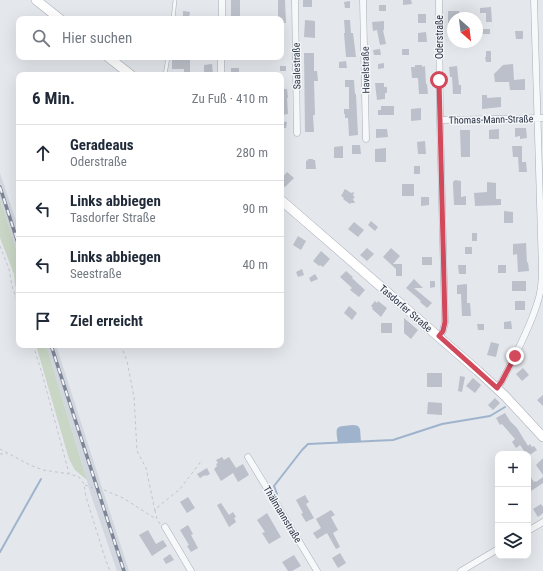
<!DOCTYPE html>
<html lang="de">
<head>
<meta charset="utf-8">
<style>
  :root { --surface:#fff; --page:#f6f6f7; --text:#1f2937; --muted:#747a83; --line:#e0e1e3 }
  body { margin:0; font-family:"Roboto Condensed",sans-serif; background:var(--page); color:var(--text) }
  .controls { position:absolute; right:12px; bottom:12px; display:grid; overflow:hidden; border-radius:8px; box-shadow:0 4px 16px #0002 }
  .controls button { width:36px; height:36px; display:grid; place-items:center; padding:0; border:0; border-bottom:1px solid var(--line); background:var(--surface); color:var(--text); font:20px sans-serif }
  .compass { position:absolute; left:447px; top:12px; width:36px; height:36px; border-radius:50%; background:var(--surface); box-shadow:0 4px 16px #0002; rotate:152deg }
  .stop { position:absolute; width:12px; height:12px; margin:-9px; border:3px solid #d1495b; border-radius:50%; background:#fff }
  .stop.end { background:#d1495b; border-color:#fff; box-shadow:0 1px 4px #0008 }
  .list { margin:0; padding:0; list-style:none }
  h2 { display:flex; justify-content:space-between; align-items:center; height:52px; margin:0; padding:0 16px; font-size:17px }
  h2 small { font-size:13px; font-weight:400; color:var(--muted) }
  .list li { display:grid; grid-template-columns:26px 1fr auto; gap:12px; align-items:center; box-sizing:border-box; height:56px; padding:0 16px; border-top:1px solid var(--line) }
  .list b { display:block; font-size:15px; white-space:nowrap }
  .list p { margin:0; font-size:13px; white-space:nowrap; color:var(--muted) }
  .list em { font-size:13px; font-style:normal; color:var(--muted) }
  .icon { flex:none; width:22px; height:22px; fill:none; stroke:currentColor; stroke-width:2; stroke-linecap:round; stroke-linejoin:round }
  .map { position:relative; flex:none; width:543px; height:571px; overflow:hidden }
  .search { position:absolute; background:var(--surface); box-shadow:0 4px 16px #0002; left:16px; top:16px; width:268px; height:44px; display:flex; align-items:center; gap:10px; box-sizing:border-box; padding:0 14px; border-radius:8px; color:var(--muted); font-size:15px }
  .panel { position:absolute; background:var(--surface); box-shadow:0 4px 16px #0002; left:16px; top:72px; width:268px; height:276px; border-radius:8px }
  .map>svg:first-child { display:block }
</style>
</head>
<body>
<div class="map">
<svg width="543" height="571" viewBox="0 0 543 571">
  <rect width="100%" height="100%" fill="#e4e7ec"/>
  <path fill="#d2d6de" d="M0,173L19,230V259L0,199Z
    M46,345H56L129,571H117L90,492L83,466Z"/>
  <path fill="#c9d6c5" d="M0,199L19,259V295L15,285L14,274L0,238Z
    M36,345H46L87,480L75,470L69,459Z"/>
  <path fill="#9fb4cc" d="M354,425L358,426L360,429L361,442L338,443C335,424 336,427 354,425Z"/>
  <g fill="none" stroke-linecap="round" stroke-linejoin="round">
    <path stroke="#9fb4cc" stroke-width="2" d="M277,494L274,486L302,450L308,444L393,440L442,424L490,416L505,407
      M0,552L41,479"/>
  </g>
  <path fill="#bbc0ca" d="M231,0H240V19H231Z
    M278,0H285L286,23H281V19H278Z
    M303,0H312V7H303Z
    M403,0H411L412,4L403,5Z
    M350,1V8H345L344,2Z
    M379,5H386V11H379Z
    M491,7L492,22H486V13H480V8Z
    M183,11L190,12L189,18H183Z
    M448,11H459V18H453V23H448Z
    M418,14H426V23H418Z
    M305,20L315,21V38L304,37Z
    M344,20H350L351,33H353L356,57H346L344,33H345Z
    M384,21V30H383L386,44L380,45L377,30L373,31L372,22Z
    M482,29H490V34H482Z
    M515,31H523V39H516Z
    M426,32L427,42H418V33Z
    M380,49L381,55H374L373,50Z
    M402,49H409V55H402Z
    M486,51H491V62H486L485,57H486Z
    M304,53H314V71H317L318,81H314L315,115H313L314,132H305Z
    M172,59L190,60V75H184V69H172Z
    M346,61L347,68H339V62Z
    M384,63V68L378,69V64Z
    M212,64L213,75H204V65Z
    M513,64L514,80L525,79V90H510L509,82H495L494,74L503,65Z
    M415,65H422V67L425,66L426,84H427L428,94H419L418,78H412L411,67H415Z
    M280,66H286V71H280Z
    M457,66L459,85H461V94H453L452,77H450L449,67Z
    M231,68H239V75H231Z
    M345,80H354L355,94H356L358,135L349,136L348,118H345V114H344V109H349V87H345Z
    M375,83H384V87H387V93H385V99L377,100Z
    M281,89H287L288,98H287L288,114L281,115Z
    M482,95H487V98L501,97V107L482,109Z
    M381,106H394V115H378V110H381Z
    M421,108V120L411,121V109Z
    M281,121L287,122L286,128H281Z
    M515,128H526L527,138L520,139V136L515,137Z
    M376,129H387L388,137L376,138Z
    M499,129V139H489V130Z
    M460,130H470V157H461Z
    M425,141L426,154H418L417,142Z
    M352,145H360L361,154H352Z
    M343,146V158H334V147Z
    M512,146H522V162H526L527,172H519L518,157H513Z
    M386,148V162H375V149Z
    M308,159H313V160H315L316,169H306V161L308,160Z
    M414,166H420V174H414Z
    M287,172L294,178L285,187L281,184V179Z
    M455,180L461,181V197L466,196V205H454L453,185V182Z
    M487,182L496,183V199H501V205L475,206L474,193L487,192Z
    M402,184H414V196H402Z
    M345,189L351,193L354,192L353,196L355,197L353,199L355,203H351L350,204L343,199L344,198L341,196Z
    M421,197H429V205L421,206Z
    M504,211L513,212V223H504Z
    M371,221L378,227L375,231L368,225Z
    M354,222L364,230L358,237L348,229Z
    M472,233H477V241H472Z
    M298,236L306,241L301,250L293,245Z
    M526,243L527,263L528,262L529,271L518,272L517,254L513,255V244Z
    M465,247H472V254H465Z
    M367,248L374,254L367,261L360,255Z
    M391,248L400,256L393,264H402V276H396V269L383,257Z
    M321,251L330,259L323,267L320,265L319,266L313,261Z
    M422,257H432V265H422Z
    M458,265H466V274H459Z
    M498,265H506V273H498Z
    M302,269L304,275L298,277L296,272Z
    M346,271L353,277L352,278L365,290L359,297L350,290L352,288L340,277Z
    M315,274L318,279L311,282L309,278Z
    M414,279L423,288H414L432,303L427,308L420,302L421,301L406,288Z
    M430,281H435V287L430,288Z
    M512,281H526V291H512Z
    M467,284V303H470L471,316H462L461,294H457V285Z
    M375,301L377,303L378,301L387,308L381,317L372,309L373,308L371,306Z
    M515,301H525V310H515Z
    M349,306L357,313L352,320L344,313Z
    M404,318L418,330L411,339L404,333Z
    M511,321L512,329H504V322Z
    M381,323H392V333H381Z
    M477,324H484V330H478Z
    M491,342L499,344L496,357L487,355Z
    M523,368L529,375L522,381L516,374Z
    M427,373H442V387H427Z
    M460,376L465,377L462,392L458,391Z
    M473,378L481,385L475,393L466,386Z
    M543,395V406L537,400Z
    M495,398L500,403L493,410L488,405Z
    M428,402L442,403V415L427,414Z
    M505,413L510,421L517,428L528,446L530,444L532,447L534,446L537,450L531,454H526L520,445L516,448L512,442L515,439L502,424L500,425L496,418Z
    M222,457L224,460L229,457L236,468L243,464L249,475L238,482L233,473L221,481L214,469L217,466L216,464L218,463L216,460Z
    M543,458V475L536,465Z
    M207,468L210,474L206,476L205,475L200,478L197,474Z
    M528,473L534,482L535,481L536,482L543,477V483L528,493Z
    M305,495L309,502L306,504L314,518L306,522L301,514L303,513L296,500Z
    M188,497L195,508L187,513L180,502Z
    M221,503L229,515L233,512L236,517L234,518L236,522L229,527L217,505Z
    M541,504L543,507V513L538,517L533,509Z
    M331,510L335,515L331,517L338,530L333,533L340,547L336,549L327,533L317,539L313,533L321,528L316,519Z
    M267,513L281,537L269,544L262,533L265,532L257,520Z
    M188,525L193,534L191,535L198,548L191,552L187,546L189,545L180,530Z
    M148,530L156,544L163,540L167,546L152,556L139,535Z
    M340,553L346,563L338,568L332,558Z
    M170,554L174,560L166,564L163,559Z
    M294,555L301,566L292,571H288L282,562Z"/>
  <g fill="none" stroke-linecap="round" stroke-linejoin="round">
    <defs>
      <path id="lane" d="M173,19L175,0
        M165,75L168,57"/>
      <path id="street" d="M295,0L297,133
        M363,0L366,139
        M439,0L440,120L445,322L443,331L439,336
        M222,19V0
        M221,75V57
        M440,120L543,118
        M497,388L502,381C514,358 529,330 537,304C541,293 542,282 542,270L534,0
        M248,457L317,571
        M165,527L191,571
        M528,531L543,522
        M461,571L498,549"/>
      <path id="secondary" d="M36,0L60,19
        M108,57L131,75
        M281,200L478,371L505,396L543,437"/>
    </defs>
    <use href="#lane" stroke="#a9aeb7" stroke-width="4"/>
    <use href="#street" stroke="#a9aeb7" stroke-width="7"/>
    <use href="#secondary" stroke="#a9aeb7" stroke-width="10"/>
    <path stroke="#c2c5cb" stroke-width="1" stroke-dasharray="3 3" stroke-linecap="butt" d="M0,246L9,269L12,286L19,306
      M33,345L41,370L69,473
      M121,345L127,361L134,397L137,451L146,468L155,511
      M0,449L30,465L43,470L70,474L79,477L84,484L86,497L105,558L110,571
      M0,454H7
      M85,485L93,488
      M104,490L123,498L156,519
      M160,524L157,519L155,511L159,506L180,489L202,460"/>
    <use href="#lane" stroke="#f7f8fa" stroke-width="3"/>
    <use href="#street" stroke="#f7f8fa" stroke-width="6"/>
    <use href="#secondary" stroke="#fff" stroke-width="9"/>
    <defs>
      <path id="rail" d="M0,187L19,246
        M51,345L124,571"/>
    </defs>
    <use href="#rail" stroke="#7d8696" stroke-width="3.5"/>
    <use href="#rail" stroke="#f4f6f9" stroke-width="2" stroke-dasharray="6" stroke-linecap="butt"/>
  </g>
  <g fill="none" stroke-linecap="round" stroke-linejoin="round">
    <path stroke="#d1495b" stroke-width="5" d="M439,80L445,322L443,331L439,336L497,388L502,381L515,356"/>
  </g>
  <g text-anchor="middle" stroke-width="3" stroke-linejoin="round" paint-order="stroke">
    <g font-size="10" fill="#2b3445" stroke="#f4f6f9">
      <text transform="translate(439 37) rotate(-90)" y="4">Oderstraße</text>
      <text transform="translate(296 66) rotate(-91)" y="4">Saalestraße</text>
      <text transform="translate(365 70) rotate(-91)" y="4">Havelstraße</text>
      <text transform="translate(491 119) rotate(-1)" y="4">Thomas-Mann-Straße</text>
      <text transform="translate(406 308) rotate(41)" y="4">Tasdorfer Straße</text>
      <text transform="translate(283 514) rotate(59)" y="4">Thälmannstraße</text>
    </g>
  </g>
</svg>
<div class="controls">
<button>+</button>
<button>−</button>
<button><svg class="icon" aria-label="layers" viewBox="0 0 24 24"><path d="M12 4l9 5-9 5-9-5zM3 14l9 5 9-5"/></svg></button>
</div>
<svg class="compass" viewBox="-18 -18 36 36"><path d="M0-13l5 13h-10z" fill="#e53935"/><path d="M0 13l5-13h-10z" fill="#747a83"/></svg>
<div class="stop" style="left:439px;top:80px"></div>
<div class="stop end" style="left:515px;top:356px"></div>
<div class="search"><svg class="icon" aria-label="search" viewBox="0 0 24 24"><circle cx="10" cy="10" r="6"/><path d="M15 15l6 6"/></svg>Hier suchen</div>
<section class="panel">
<h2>6 Min.<small>Zu Fuß · 410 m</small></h2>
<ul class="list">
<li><svg class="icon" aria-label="ahead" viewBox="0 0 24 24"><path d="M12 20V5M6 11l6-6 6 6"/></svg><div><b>Geradeaus</b><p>Oderstraße</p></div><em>280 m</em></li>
<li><svg class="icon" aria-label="left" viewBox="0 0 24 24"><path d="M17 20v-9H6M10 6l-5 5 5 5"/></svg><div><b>Links abbiegen</b><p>Tasdorfer Straße</p></div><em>90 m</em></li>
<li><svg class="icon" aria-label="left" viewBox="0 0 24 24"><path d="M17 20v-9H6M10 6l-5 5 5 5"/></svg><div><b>Links abbiegen</b><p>Seestraße</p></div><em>40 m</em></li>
<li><svg class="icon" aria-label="arrive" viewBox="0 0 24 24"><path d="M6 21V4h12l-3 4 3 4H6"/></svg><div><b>Ziel erreicht</b></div></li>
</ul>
</section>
</div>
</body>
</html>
